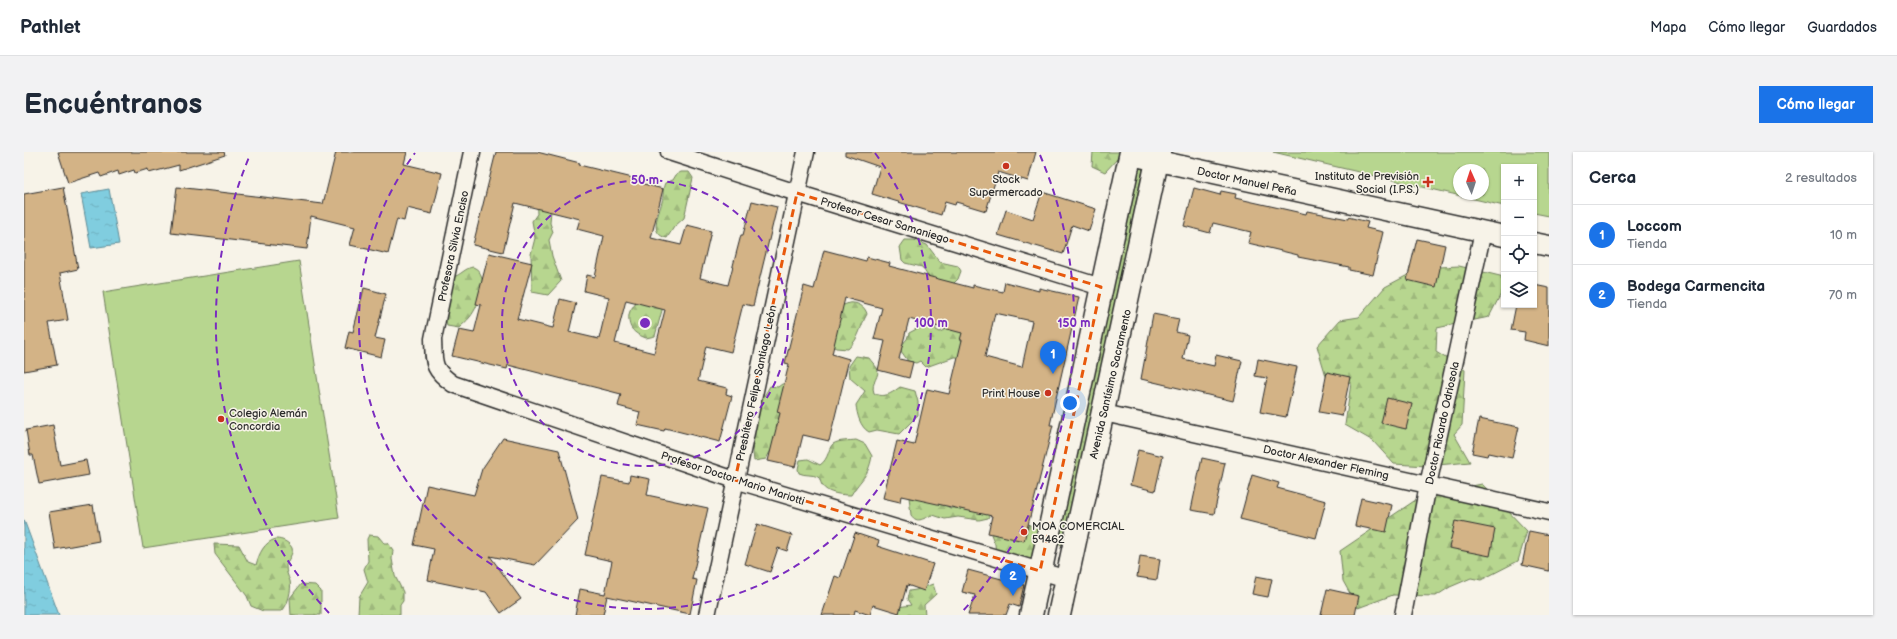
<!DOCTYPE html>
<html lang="es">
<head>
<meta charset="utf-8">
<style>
  :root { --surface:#fff; --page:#f2f2f3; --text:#1f2937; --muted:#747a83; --line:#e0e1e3; --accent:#1a73e8 }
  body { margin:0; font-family:"Balsamiq Sans",sans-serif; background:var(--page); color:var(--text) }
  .controls { position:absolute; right:12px; top:12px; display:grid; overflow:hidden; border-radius:0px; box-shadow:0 1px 3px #0004 }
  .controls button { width:36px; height:36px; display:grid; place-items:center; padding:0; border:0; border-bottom:1px solid var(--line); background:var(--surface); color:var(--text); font:20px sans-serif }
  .compass { position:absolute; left:1429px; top:12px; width:36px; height:36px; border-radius:50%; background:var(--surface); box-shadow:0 1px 3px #0004; rotate:357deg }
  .you { position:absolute; left:1046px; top:251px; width:14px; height:14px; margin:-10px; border:3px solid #fff; border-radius:50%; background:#1a73e8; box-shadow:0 0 0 6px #1a73e833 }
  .badge { display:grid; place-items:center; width:26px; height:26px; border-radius:50%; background:var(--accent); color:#fff; font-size:13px; font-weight:700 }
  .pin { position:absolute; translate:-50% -33px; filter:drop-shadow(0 1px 2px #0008) }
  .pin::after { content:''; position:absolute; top:21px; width:14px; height:12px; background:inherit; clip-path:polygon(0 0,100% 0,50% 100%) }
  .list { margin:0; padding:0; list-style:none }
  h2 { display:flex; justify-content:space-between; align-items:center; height:52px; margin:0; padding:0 16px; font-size:17px }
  h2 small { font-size:13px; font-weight:400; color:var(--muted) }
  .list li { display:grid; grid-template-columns:26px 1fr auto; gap:12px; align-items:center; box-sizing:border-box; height:60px; padding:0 16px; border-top:1px solid var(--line) }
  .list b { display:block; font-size:15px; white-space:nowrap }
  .list p { margin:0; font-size:13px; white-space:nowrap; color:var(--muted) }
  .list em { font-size:13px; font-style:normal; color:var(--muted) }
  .icon { flex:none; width:22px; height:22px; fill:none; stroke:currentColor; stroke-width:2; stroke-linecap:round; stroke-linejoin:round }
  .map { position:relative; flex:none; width:1525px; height:463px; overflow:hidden; border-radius:0px }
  header { display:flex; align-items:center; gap:24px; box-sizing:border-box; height:56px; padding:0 20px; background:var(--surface); border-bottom:1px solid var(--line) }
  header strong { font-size:19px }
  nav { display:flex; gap:22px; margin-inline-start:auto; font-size:14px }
  .intro { display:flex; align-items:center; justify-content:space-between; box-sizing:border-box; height:96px; padding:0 24px }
  h1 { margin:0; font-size:28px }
  .button { padding:10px 18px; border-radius:0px; background:var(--accent); color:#fff; font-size:14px; font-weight:700 }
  main { display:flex; gap:24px; padding:0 24px }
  aside { flex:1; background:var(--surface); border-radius:0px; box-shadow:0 1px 3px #0004 }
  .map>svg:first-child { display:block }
</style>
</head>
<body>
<header>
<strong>Pathlet</strong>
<nav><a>Mapa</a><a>Cómo llegar</a><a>Guardados</a></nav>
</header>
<div class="intro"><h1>Encuéntranos</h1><a class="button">Cómo llegar</a></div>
<main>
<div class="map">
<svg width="1525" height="463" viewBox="0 0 1525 463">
  <defs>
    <pattern id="grass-dots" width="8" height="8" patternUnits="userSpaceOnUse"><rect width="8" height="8" fill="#b7d68f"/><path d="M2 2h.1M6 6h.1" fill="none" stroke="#9eb87c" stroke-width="1.8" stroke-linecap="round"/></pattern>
    <pattern id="forest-firs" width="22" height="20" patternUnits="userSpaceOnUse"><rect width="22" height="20" fill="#b7d68f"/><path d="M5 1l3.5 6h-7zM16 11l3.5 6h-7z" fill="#9eb87c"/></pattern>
    <pattern id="water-ripples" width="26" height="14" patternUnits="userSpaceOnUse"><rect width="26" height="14" fill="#80cddf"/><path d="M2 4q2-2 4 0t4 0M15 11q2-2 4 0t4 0" fill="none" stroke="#6fb0c0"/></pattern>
  </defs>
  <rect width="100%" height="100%" fill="#f7f3e8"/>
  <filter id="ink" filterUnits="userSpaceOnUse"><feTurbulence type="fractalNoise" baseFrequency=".025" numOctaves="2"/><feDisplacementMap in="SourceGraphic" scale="8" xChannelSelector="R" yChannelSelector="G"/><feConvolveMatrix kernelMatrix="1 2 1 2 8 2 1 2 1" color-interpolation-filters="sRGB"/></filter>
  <g filter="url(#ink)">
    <path fill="url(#grass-dots)" stroke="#71805d" d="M1114,16H1118L1119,18L1039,392L1037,393L1034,390Z"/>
    <path fill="url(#forest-firs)" stroke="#71805d" d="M1069,0H1097L1094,6L1081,20L1068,14Z
      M657,20H665L669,26L660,66L650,75L643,86C624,82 635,62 638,50C640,44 638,37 641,31L649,28L652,23Z
      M512,41L527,58L526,71L529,80L525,88L528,104L537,129L524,143L508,140L507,102L511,86L508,69L513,62Z
      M881,88H890L903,93L916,110L934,114L937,119L934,127L928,133L907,129L898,115L881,111L878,108L876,95Z
      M1435,114L1480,125V136L1465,165L1413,176L1412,200L1441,218L1438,273L1430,282L1446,310L1403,314L1370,312L1349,289L1321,273L1327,231L1305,234L1293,194L1316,168L1335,165L1361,135L1397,116Z
      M449,115C467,122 455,154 446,165C443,169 439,172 435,176L423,174L420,159L429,125C437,123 441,116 449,115Z
      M643,140L631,184L622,186C614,183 606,179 605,169C602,148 628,145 643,140Z
      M825,151C833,150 841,154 843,162C835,176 837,184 824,197L812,196L808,194L817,154Z
      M911,169L912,178L916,180L924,176L940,179L939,205H930L902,215L896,209L892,211L884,209L877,199V194L883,187L885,181L900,173Z
      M832,204L845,206C847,209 851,213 853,216C857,224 846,230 850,241C860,247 868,241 876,235L891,239L894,250V263L875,282L853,278L845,280C836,275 833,262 832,253L841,239L826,226L825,214Z
      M758,232H762L755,268L753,269L755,284L742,307L730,309L728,292L732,258L746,234L754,235Z
      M832,288L841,292L848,304C844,326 837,326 827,343C819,343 803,342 798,333C796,330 797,327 794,325C789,322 781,324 775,321L774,317L776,308L784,307L796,313C805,307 804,296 809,292C815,288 825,289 832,288Z
      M1458,332L1503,379L1494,409L1457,428L1447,426L1426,435L1412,444L1369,443L1334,456L1319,429L1316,399L1405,339L1437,336Z
      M885,345L918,351L926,356H934L966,362L964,366L955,368L934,365L921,367L909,363C900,365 894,373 887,363Z
      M1003,372L1020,378L1008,410L972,405L971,392L966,380Z
      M345,383L354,384L360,391H364L369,398L368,407L371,424L379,440V449L376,453V463H335L334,462L335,445L344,430L340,417L344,409L343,387Z
      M252,387C258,387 265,390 268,396C270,402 263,408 262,414C262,420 264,424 266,429C268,437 264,453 258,459H239L227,454L223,444L191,402L190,392L215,393L224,410L232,413C235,402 240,390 252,387Z
      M277,432L291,433L297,439V463H267L266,446Z
      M909,432L912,442L900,453L901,463H877L872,459L874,455L887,453L883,447L885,439L892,438Z"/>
    <path fill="#b7d68f" stroke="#71805d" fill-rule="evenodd" d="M1249,0H1525V64L1510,61V15H1480V54ZM1435,18H1459V42H1435Z
      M275,109L315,366L119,396L79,140Z"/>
    <path fill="url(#water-ripples)" stroke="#5e8c97" d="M85,37L95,92L67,96L57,42Z
      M0,368L35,463H0Z"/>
    <path fill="#d3b386" stroke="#2b2b2b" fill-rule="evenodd" d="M34,0H200L201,3L155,18V13L125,21L124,17L111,21L110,18L95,23L94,19L77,25L75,21L44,31Z
      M312,0H383L380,12L418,21L408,62L383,56L380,69L373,67L364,102L326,93L331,75L287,64L283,97L147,81L153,35L299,52Z
      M472,0H513L556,11L555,13L617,28L616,31L639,37L627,86L657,93L663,73L687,79L676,126L704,133L717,83H719L728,49L753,55L729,154L719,152L707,200L682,194L674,229L703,236L702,242L708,244L696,290L641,276L640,279L613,273L616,260L594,254L597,242L484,213L483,217L428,204L435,178L450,181L457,153L452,152L465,101L508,111L493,167L529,176L536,147L552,151L545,180L575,187L585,145L560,139L563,123L571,125L580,84L553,77L556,67L491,51L479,100L449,93ZM602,148L641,158L630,201L591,191Z
      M821,0H1012L1004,29L974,20L962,59L932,50L931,53L921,50L917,63L848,42L856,15L821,3Z
      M39,35L54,117L36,121L44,168L25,171L33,213L0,219V42Z
      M1170,36L1196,43L1197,39L1212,42L1211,46L1282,62L1283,59L1324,67V65L1344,70L1342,76L1359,80L1349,123L1325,118V115L1274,105V103L1224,91L1227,80L1189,71L1186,81L1160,74Z
      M1018,40L1072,57L1065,79L1048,73L1039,102L974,83L982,58L1009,67Z
      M1393,87L1421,93L1412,135L1383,128Z
      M800,98L842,109L843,105L866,111L865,114L949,136V133L979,140L981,130L1015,139V136L1055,145L1026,273H1029L1000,389L964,381L968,364L877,344L876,350L859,346L873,289L890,293L903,237L925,242L938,188H936L938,181L885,167L875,207L889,210L885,226L854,218L861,189L850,187L858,156L821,146L808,202L825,207L805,289L779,283L771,315L744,309L756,261L753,260L765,212L761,211L780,134L790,137ZM971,161L1008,169L998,215L961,205Z
      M1510,133L1525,136V194L1500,188L1501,180L1487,178L1492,153H1510Z
      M340,136L362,142L351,186L361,188L357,205L321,196L325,179L329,180Z
      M1129,162L1155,167L1152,180L1164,183L1159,207L1190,214L1192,203L1218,209L1209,249L1117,227Z
      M1234,207L1273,215L1262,265L1236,260L1243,226L1231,224Z
      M1303,220L1326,225L1318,264L1295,260Z
      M1363,246L1388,252L1382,277L1357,271Z
      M1455,267L1495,275L1488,306L1464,301L1463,304L1448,301Z
      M29,273L36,313L62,308L65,323L15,332L9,303H6L2,278Z
      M479,286L535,298L554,368L511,413L466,404L497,447L477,461L462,440L404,428L410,397L390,393L403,333L450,343L458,317Z
      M1114,298L1139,304L1131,339L1106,333Z
      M1178,306L1201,311L1190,362L1167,358Z
      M606,323L626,327L623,343L684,356L668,427L673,428L666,462L583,444L579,463H551L556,437L581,442L588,409L561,403L578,325L605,330Z
      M1228,323L1255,331L1253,336L1302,349L1292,386L1216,367Z
      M1337,346L1368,353L1362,380L1331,374Z
      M69,353L75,389L31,397L25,360Z
      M1431,369L1471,377L1466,404L1425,396Z
      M733,372L768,383L763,399L754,396L746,420L721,412Z
      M1505,379L1525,383V419L1498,413Z
      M831,381L855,389L853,394L909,412L900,439L883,433L875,461L849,453L846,463L831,458L830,463H798L811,424L816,426Z
      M1116,404L1136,407L1133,428L1113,425Z
      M944,418L1000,433L995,455L986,452L982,463H944L951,443L938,440Z
      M1232,424L1248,427L1244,445L1228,442Z
      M1303,437L1335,444L1331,463H1297Z"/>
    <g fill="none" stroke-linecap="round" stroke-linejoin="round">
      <defs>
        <path id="minor" d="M448,0L409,187C410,212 408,217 429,232L711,328L1043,427
          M645,0L773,41L1077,135
          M1080,261L1525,360
          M683,463L782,0
          M1379,463L1404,333L1459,79"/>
        <path id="tertiary" d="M1107,3L1480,84
          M1510,91L1525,94"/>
        <path id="primary" d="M1007,463L1107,0
          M1035,463L1135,0"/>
      </defs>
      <use href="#minor" stroke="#2b2b2b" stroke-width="19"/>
      <use href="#tertiary" stroke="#2b2b2b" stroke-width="23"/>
      <use href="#primary" stroke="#2b2b2b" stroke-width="25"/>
      <use href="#minor" stroke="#f7f3e8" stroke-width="16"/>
      <use href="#tertiary" stroke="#f7f3e8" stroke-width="20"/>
      <use href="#primary" stroke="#f7f3e8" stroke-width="22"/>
    </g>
  </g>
  <path fill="none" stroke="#e8590c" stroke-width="3" stroke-dasharray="8 5" stroke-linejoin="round" d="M773,41L1077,135L1016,419L711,328Z"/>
  <g fill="none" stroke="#7b2cbf" stroke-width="2" stroke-dasharray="7 5">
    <circle cx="621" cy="171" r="143"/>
    <path d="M851 1A286 286 0 1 1 391 1"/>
    <path d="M305 461A429 429 0 0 1 226 3M1016 3A429 429 0 0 1 937 461"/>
  </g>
  <g fill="#c8321e" stroke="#f7f3e8" stroke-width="1.5">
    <circle cx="982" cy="14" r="4"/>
    <path d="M1402 24h4v4h4v4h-4v4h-4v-4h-4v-4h4z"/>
    <circle cx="1024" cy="241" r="4"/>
    <circle cx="197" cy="267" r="4"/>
    <circle cx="1000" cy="380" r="4"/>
  </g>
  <g text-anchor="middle" stroke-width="3" stroke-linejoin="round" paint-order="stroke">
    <g font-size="11" fill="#2b2b2b" stroke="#f7f3e8" text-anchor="end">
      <text x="1395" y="28">Instituto de Previsión<tspan x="1395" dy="13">Social (I.P.S.)</tspan></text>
      <text x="982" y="31" text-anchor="middle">Stock<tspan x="982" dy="13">Supermercado</tspan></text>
      <text x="1016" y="245">Print House</text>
      <text x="205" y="265" text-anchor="start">Colegio Alemán<tspan x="205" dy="13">Concordia</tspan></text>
      <text x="1008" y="378" text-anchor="start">MOA COMERCIAL<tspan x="1008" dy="13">59462</tspan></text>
    </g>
    <g font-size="11" fill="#2b2b2b" stroke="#f7f3e8">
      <text transform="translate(1223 29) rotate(12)" y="4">Doctor Manuel Peña</text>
      <text transform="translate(861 68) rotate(17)" y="4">Profesor Cesar Samaniego</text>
      <text transform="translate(429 94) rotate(-78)" y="4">Profesora Silvia Enciso</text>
      <text transform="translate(732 231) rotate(-78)" y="4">Presbítero Felipe Santiago León</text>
      <text transform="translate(1086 232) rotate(-77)" y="4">Avenida Santísimo Sacramento</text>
      <text transform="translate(1418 271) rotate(-78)" y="4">Doctor Ricardo Odriosola</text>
      <text transform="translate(1302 310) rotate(12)" y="4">Doctor Alexander Fleming</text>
      <text transform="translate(709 326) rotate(18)" y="4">Profesor Doctor Mario Mariotti</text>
    </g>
  </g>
  <circle cx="621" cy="171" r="6" fill="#7b2cbf" stroke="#f7f3e8" stroke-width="2"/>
  <g font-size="12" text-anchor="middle" font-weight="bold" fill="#7b2cbf" stroke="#f7f3e8" stroke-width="3" stroke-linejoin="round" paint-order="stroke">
    <text x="621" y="32">50 m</text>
    <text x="907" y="175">100 m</text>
    <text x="1050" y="175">150 m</text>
  </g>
</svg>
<div class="controls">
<button>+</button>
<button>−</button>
<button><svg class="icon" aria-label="locate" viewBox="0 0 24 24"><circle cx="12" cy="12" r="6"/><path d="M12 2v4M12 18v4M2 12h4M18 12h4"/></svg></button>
<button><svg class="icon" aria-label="layers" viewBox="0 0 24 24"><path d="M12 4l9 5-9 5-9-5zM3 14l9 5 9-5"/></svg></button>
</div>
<svg class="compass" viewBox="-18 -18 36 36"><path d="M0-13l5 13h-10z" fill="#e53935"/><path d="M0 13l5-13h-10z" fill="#747a83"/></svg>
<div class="you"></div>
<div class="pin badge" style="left:1029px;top:222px">1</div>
<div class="pin badge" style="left:989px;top:444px">2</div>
</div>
<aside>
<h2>Cerca<small>2 resultados</small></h2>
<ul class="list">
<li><span class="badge">1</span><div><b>Loccom</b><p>Tienda</p></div><em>10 m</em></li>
<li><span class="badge">2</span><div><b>Bodega Carmencita</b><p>Tienda</p></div><em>70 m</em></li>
</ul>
</aside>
</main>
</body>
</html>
